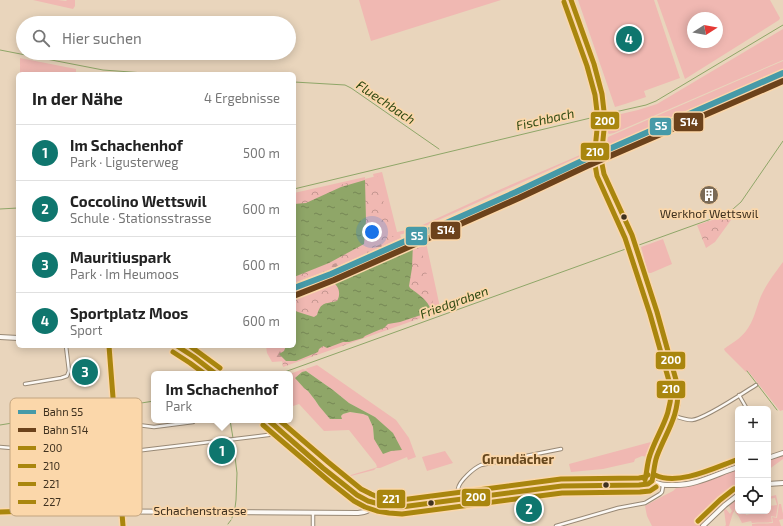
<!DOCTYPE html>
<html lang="de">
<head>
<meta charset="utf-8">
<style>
  :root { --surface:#fff; --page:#f6f6f6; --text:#222; --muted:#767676; --line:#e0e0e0; --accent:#0f766e }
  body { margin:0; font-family:"Exo 2",sans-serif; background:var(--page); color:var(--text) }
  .controls { position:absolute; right:12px; bottom:12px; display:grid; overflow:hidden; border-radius:6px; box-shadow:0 2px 10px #0003 }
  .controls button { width:36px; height:36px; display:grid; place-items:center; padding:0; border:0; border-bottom:1px solid var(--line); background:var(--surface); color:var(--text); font:20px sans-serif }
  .compass { position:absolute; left:687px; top:12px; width:36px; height:36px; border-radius:50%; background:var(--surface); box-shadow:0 2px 10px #0003; rotate:79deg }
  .you { position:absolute; left:372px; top:232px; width:14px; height:14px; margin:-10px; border:3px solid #fff; border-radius:50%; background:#1a73e8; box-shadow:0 0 0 6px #1a73e833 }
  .badge { display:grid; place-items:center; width:26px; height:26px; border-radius:50%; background:var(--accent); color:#fff; font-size:13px; font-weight:700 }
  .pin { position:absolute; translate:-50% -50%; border:2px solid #fff; box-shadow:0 1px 4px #0006 }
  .popup { position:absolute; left:151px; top:371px; width:142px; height:52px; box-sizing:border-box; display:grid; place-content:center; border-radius:6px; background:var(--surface); filter:drop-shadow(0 1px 3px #0005); font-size:13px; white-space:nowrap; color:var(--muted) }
  .popup b { font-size:15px; color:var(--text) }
  .popup::after { content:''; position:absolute; left:50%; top:100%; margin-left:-8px; border:8px solid transparent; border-top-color:var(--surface) }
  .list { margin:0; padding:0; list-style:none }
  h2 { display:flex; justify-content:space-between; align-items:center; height:52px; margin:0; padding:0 16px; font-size:17px }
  h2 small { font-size:13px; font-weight:400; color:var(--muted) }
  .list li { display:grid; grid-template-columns:26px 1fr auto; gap:12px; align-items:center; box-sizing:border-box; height:56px; padding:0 16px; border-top:1px solid var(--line) }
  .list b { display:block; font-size:15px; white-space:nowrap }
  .list p { margin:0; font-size:13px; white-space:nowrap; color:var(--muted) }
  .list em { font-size:13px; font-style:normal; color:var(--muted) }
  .icon { flex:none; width:22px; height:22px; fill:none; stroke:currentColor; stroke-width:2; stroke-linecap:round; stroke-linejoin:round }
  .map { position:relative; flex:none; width:783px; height:526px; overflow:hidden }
  .search { position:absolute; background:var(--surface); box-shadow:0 2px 10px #0003; left:16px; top:16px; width:280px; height:44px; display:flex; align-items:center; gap:10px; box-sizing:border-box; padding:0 14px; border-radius:22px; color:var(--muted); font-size:15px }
  .panel { position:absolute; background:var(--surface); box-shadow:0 2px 10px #0003; left:16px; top:72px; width:280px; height:276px; border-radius:6px }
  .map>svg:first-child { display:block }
</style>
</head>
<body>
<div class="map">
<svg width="783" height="526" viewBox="0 0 783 526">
  <defs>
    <pattern id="forest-firs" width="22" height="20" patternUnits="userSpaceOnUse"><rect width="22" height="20" fill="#f0b8b2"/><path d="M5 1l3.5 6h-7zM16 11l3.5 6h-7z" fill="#c49690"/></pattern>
    <pattern id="park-crowns" width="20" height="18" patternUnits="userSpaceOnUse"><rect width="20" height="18" fill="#f0b8b2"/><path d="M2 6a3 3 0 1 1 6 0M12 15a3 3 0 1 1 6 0" fill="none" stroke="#c49690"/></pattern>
    <pattern id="water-ripples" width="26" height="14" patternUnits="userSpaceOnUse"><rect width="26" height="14" fill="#8fa668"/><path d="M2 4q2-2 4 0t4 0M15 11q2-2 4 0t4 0" fill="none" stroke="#768855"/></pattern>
  </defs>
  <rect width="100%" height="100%" fill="#e9d5bc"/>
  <path fill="#f0b8b2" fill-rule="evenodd" d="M33,0H58L66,1L67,0H75V6L73,9Z
    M359,0H501L371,41Z
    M578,0H654L680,78L644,91L646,97L625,104L615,107Z
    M657,0H770L780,18L779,20L685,79ZM693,18H717V42H693Z
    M783,29V60L614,133L609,134L608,133V117L638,110L657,104Z
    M20,58L76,69V74H20Z
    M783,61V71L607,149L606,148L608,137Z
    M601,146L600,152L594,154L592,151L414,231L364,244L384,215L373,174L382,172L397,232L416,228L499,190Z
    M365,177V180L294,204V193Z
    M425,238L441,312L434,314L430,295L418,240Z
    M663,239L672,264L651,273H648L641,247Z
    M783,262V410L780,411L748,371L746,372L725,351L724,349C732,343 740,339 746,331C754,321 756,308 761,296C767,283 775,273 783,262Z
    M317,365L396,420L409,438L416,457L408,460L407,457L380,468H376L374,470L343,478L275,420L344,477L375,468L377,467L376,464L349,430L324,431L299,404L290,407V374L303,369L309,371L305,369ZM306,371L333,390L349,403L375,417L374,439L373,427L368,416L363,414L350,412L343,414L341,416L319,406L315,400L308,391L304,388Z
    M662,439L653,458L642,456L635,459L634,462L616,466L603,469L571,472L569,464Z
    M445,451L453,463L427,471L422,457Z
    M783,455V459L768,470V460Z
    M738,469V491L724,502L700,526H652L647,516L645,506L663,496L673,491L676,488L702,483Z
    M776,495L778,504L776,517L771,516L772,522C765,523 759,522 752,523L751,521L742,523L739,517L735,512L738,508V511H745L746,515L754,513V512L768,511L769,506L777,505L775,498L768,499V497Z
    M738,498V506L733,513L729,526H725L726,525L724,510L726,509L730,514L732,511L729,506Z
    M779,504H781L783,514V519L779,520L781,526H752V524C759,523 766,524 773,523L772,517L777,518Z"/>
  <path fill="url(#forest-firs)" d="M400,234L401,238L329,270L294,283V277L389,237Z
    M266,346H286V361L272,362L267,353Z"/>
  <path fill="url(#park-crowns)" d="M377,176L393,239L294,281V196Z
    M728,215L731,220L715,242L706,248L697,225Z
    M419,238L435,313L283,367L280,346H294V292L303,290Z
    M229,443L231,456V462L227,463H225V457L214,460L212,445Z"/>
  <path fill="url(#water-ripples)" d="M365,180L366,221L364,244L329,263L294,277V204L306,203L341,187Z
    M413,243L412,268L409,286L410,288C418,294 428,300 431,310L430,312L400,322L388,324L384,328L374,332L365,336L363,338L349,342H343L327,348L323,346L319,349L318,352L296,361H286L279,354L284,351L286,346H294V310L298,312L314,317L317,315C321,302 324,304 337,301C338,299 339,297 339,295C340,288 335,281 328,282C324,283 320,287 316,288L315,287L323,283L326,281L343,275L345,278Z
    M306,371L333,390L349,403L375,417L393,433L402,450L391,451L383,454L374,439L373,427L368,416L363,414L350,412L343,414L341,416L342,419H330L319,406L315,400L308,391L304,388L295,378L302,372Z"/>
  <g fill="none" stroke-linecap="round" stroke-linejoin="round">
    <path stroke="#8fa668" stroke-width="1" d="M0,50L103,70L158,74
      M294,82L345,85L351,88L439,149
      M606,114L646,105L656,101L783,25
      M294,189L603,115
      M0,209L18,208
      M639,245L725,214L733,209L741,202L783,141
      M747,371L777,410
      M279,374L634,246
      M135,404L154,401
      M230,420L233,438
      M0,425L111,407
      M233,441L237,473L236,500L235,508
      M232,518L233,513
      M228,524L231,520"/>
    <defs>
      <path id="street" d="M25,384L61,378L67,376L69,371L66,346
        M739,395L747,409
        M668,414C676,416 683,420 692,420C705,419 743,393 756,385
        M116,427L138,425L154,427L193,422
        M0,447L36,450L117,451
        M118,453L276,434L280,430
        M87,487L88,451
        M460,499C459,496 458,492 458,489C459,481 474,468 481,465L561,449
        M21,511L25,449L21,425
        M313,526V513
        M556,526L618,508L645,503L660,494L662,492L663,486"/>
      <path id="secondary" d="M571,0L594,64L602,94L605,120L601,159L604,174L632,235L637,250L657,312L678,387C681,414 667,431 658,454C654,463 654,472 652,481
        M0,337L18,338
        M109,346L123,526
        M177,346L194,357L216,374
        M268,420C298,445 326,472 357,495C372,504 385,507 401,507L562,486L639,485L648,484L652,481
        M768,458L783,453
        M652,481C658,485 665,485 673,485C696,486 716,474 738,467
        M768,484L783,483
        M0,512L41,511L358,513C366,512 370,511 373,504
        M703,526L725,505L738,495"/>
    </defs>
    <use href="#street" stroke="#988976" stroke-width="4.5"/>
    <use href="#secondary" stroke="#988976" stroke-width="6"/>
    <use href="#street" stroke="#fcf9f5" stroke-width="2.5"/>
    <use href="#secondary" stroke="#fcf9f5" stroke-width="4"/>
    <path stroke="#c3beb8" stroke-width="1" stroke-dasharray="8 4" stroke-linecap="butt" d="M474,210L518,194L556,177"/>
    <defs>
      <path id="bus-1" d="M571,0L594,64L602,94L605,120L601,159L604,174L632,235L657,312L678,387C679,417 667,430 657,456C654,464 654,473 652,481
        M177,346L194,357L216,374
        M268,420L323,468L357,495L368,501L379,504L389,506L401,507L562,486L639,485L648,484L652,481"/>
      <path id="bus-2" d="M564,2L587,66L595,95L598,120L594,159L597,176L625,238L650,314L671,388C672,416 658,431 650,455C647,463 647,472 645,480
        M173,352L190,363L205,374
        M263,425L330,482L354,501L365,507L377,511L389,513L402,514L562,493L640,492L650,491L656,487"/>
      <path id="bus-3" d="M190,346L220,368
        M279,420L328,462L361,489L371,494L380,498L401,500L561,479L639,478L645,477L648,475
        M655,475C678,486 714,468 736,460
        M698,521L720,500L734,489"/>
      <path id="bus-4" d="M109,346L123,526
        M0,512L30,511H122"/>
    </defs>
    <use href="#bus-1" stroke="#fbd7aa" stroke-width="8"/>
    <use href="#bus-2" stroke="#fbd7aa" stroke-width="8"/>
    <use href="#bus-3" stroke="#fbd7aa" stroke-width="8"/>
    <use href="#bus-4" stroke="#fbd7aa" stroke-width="8"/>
    <use href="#bus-1" stroke="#a9860e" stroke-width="5"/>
    <use href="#bus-2" stroke="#a9860e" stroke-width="5"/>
    <use href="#bus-3" stroke="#a9860e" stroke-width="5"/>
    <use href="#bus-4" stroke="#a9860e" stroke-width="5"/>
    <defs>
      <path id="rail-1" d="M294,288L331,274L516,192L584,160L783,73"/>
      <path id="rail-2" d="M296,295L334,280L519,198L587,166L783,81"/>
    </defs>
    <use href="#rail-1" stroke="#fbd7aa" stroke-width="9"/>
    <use href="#rail-2" stroke="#fbd7aa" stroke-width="9"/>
    <use href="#rail-1" stroke="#469aa8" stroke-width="6"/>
    <use href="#rail-2" stroke="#6c421b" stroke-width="6"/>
  </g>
  <defs>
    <symbol id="building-disc" viewBox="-11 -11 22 22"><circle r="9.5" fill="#7a6a56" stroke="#fbd7aa"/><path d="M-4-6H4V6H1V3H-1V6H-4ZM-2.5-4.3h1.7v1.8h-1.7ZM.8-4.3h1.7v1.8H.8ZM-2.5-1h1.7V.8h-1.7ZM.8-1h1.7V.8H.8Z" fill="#fff"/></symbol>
  </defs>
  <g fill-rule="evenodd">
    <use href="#building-disc" x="698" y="184" width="22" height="22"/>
  </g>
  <g fill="#3f311f" stroke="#fbd7aa" stroke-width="1.5">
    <circle cx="624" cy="217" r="3.5"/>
    <circle cx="606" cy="485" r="3.5"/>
    <circle cx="431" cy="503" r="3.5"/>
  </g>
  <g text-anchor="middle" stroke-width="3.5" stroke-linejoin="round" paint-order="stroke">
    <g font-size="12" fill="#3f311f" stroke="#fbd7aa">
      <text x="709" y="218">Werkhof Wettswil</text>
    </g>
    <g font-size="12" fill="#3f311f" stroke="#fbd7aa">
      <text x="200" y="515">Schachenstrasse</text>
    </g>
    <g font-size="13" font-style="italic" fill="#2f4a13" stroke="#fbd7aa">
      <text transform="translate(386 102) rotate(34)" y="5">Fluechbach</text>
      <text transform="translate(545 119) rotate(-13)" y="5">Fischbach</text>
      <text transform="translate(454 302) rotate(-20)" y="5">Friedgraben</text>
    </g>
    <g font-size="13" font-weight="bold" fill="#67481e" stroke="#fbd7aa">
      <text x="518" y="464">Grundächer</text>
    </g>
  </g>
  <rect x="10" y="398" width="132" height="118" rx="6" fill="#fbd7aa" stroke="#c3a580" stroke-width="1"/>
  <rect x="18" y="410" width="18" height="4" fill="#469aa8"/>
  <rect x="18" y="428" width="18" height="4" fill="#6c421b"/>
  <rect x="18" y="446" width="18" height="4" fill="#a9860e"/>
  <rect x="18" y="464" width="18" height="4" fill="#a9860e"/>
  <rect x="18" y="482" width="18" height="4" fill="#a9860e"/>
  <rect x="18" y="500" width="18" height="4" fill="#a9860e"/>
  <g font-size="11" fill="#3f311f">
    <text x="43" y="416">Bahn S5</text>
    <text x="43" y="434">Bahn S14</text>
    <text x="43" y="452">200</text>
    <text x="43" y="470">210</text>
    <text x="43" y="488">221</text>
    <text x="43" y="506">227</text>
  </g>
  <g stroke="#fbd7aa" stroke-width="1.5">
    <rect x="590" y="111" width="30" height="19" rx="4" fill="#a9860e"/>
    <rect x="673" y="112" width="31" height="20" rx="4" fill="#6c421b"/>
    <rect x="649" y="117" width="23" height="19" rx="4" fill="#469aa8"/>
    <rect x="580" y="142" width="30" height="19" rx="4" fill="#a9860e"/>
    <rect x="430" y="221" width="31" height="19" rx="4" fill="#6c421b"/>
    <rect x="405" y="226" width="23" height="20" rx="4" fill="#469aa8"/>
    <rect x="655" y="351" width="31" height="19" rx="4" fill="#a9860e"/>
    <rect x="656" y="380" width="30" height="19" rx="4" fill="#a9860e"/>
    <rect x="461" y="488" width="30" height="19" rx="4" fill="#a9860e"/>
    <rect x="376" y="489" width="30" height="20" rx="4" fill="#a9860e"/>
  </g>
  <g font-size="11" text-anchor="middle" font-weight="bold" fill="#fff">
    <text x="605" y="125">200</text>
    <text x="689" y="126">S14</text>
    <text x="661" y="130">S5</text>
    <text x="595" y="156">210</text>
    <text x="446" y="234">S14</text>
    <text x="417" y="240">S5</text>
    <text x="671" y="364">200</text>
    <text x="671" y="393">210</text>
    <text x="476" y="501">200</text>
    <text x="391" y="503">221</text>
  </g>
</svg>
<div class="controls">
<button>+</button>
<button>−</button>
<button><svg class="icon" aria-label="locate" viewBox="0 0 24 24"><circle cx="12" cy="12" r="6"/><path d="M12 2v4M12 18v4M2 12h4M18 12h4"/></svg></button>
</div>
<svg class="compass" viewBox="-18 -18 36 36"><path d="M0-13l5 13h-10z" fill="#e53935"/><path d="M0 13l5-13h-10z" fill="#767676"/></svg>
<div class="you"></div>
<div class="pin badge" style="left:222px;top:451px">1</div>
<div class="popup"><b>Im Schachenhof</b>Park</div>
<div class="pin badge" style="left:529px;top:509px">2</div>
<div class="pin badge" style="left:85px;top:372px">3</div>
<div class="pin badge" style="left:629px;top:39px">4</div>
<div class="search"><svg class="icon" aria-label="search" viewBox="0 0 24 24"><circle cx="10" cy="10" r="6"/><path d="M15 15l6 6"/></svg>Hier suchen</div>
<section class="panel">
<h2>In der Nähe<small>4 Ergebnisse</small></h2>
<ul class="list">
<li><span class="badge">1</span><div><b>Im Schachenhof</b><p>Park · Ligusterweg</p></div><em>500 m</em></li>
<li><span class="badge">2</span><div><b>Coccolino Wettswil</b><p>Schule · Stationsstrasse</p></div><em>600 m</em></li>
<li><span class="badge">3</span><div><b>Mauritiuspark</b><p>Park · Im Heumoos</p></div><em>600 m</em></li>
<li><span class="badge">4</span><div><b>Sportplatz Moos</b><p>Sport</p></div><em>600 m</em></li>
</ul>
</section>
</div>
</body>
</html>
